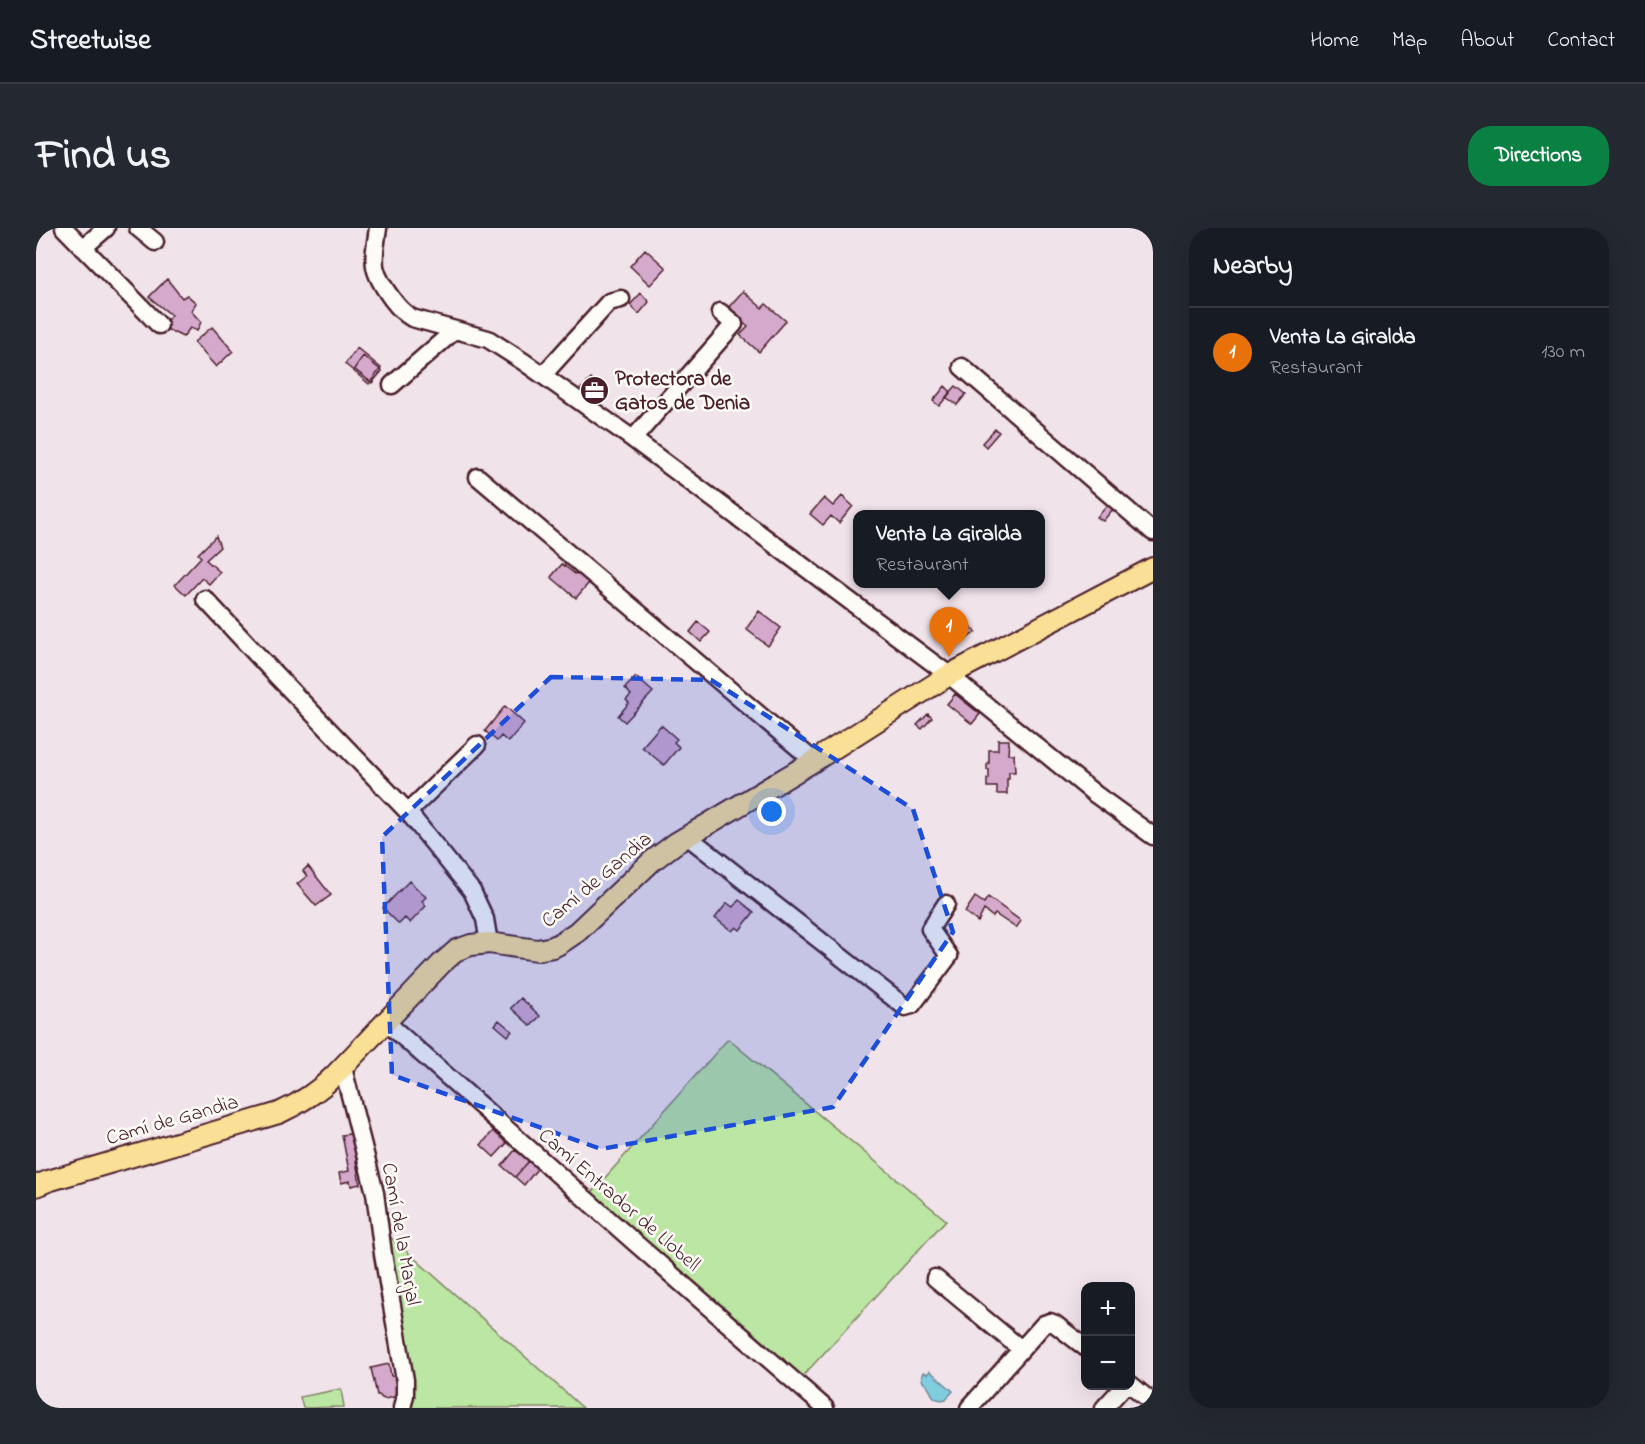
<!DOCTYPE html>
<html lang="en">
<head>
<meta charset="utf-8">
<style>
  :root { --surface:#171b24; --page:#242831; --text:#f1f3f6; --muted:#9ea1a6; --line:#363941; --accent:#0b8043 }
  body { margin:0; font-family:"Indie Flower",sans-serif; background:var(--page); color:var(--text) }
  .controls { position:absolute; right:18px; bottom:18px; display:grid; overflow:hidden; border-radius:12px; box-shadow:0 6px 24px #0002 }
  .controls button { width:54px; height:54px; display:grid; place-items:center; padding:0; border:0; border-bottom:2px solid var(--line); background:var(--surface); color:var(--text); font:30px sans-serif }
  .you { position:absolute; left:736px; top:584px; width:21px; height:21px; margin:-15px; border:4px solid #fff; border-radius:50%; background:#1a73e8; box-shadow:0 0 0 9px #1a73e833 }
  .badge { display:grid; place-items:center; width:39px; height:39px; border-radius:50%; background:var(--accent); color:#fff; font-size:20px; font-weight:700 }
  .pin { position:absolute; translate:-50% -50px; filter:drop-shadow(0 2px 3px #0008) }
  .pin::after { content:''; position:absolute; top:32px; width:21px; height:18px; background:inherit; clip-path:polygon(0 0,100% 0,50% 100%) }
  .popup { position:absolute; left:817px; top:282px; width:192px; height:78px; box-sizing:border-box; display:grid; place-content:center; border-radius:12px; background:var(--surface); filter:drop-shadow(0 2px 4px #0005); font-size:20px; white-space:nowrap; color:var(--muted) }
  .popup b { font-size:22px; color:var(--text) }
  .popup::after { content:''; position:absolute; left:50%; top:100%; margin-left:-12px; border:12px solid transparent; border-top-color:var(--surface) }
  .list { margin:0; padding:0; list-style:none }
  h2 { display:flex; justify-content:space-between; align-items:center; height:78px; margin:0; padding:0 24px; font-size:26px }
  h2 small { font-size:20px; font-weight:400; color:var(--muted) }
  .list li { display:grid; grid-template-columns:39px 1fr auto; gap:18px; align-items:center; box-sizing:border-box; height:90px; padding:0 24px; border-top:2px solid var(--line) }
  .list b { display:block; font-size:22px; white-space:nowrap }
  .list p { margin:0; font-size:20px; white-space:nowrap; color:var(--muted) }
  .list em { font-size:20px; font-style:normal; color:var(--muted) }
  .map { position:relative; flex:none; width:1117px; height:1180px; overflow:hidden; border-radius:24px }
  header { display:flex; align-items:center; gap:36px; box-sizing:border-box; height:84px; padding:0 30px; background:var(--surface); border-bottom:2px solid var(--line) }
  header strong { font-size:28px }
  nav { display:flex; gap:33px; margin-inline-start:auto; font-size:21px }
  .intro { display:flex; align-items:center; justify-content:space-between; box-sizing:border-box; height:144px; padding:0 36px }
  h1 { margin:0; font-size:42px }
  .button { padding:15px 27px; border-radius:24px; background:var(--accent); color:#fff; font-size:21px; font-weight:700 }
  main { display:flex; gap:36px; padding:0 36px }
  aside { flex:1; background:var(--surface); border-radius:24px; box-shadow:0 6px 24px #0002 }
  .map>svg:first-child { display:block }
</style>
</head>
<body>
<header>
<strong>Streetwise</strong>
<nav><a>Home</a><a>Map</a><a>About</a><a>Contact</a></nav>
</header>
<div class="intro"><h1>Find us</h1><a class="button">Directions</a></div>
<main>
<div class="map">
<svg width="1117" height="1180" viewBox="0 0 1117 1180">
  <rect width="100%" height="100%" fill="#f1e3ea"/>
  <filter id="ink" filterUnits="userSpaceOnUse"><feTurbulence type="fractalNoise" baseFrequency=".0167" numOctaves="2"/><feDisplacementMap in="SourceGraphic" scale="12" xChannelSelector="R" yChannelSelector="G"/><feConvolveMatrix kernelMatrix="1 2 1 2 8 2 1 2 1" color-interpolation-filters="sRGB"/></filter>
  <g filter="url(#ink)">
    <path fill="#bbe6a3" stroke="#828267" stroke-width="1.5" d="M692,811L910,992L755,1161L544,978Z
      M351,1006L547,1180H371Z
      M305,1161L308,1179L267,1180L264,1169Z"/>
    <path fill="#80cddf" stroke="#6a8797" stroke-width="1.5" d="M894,1143L917,1163L910,1171C898,1174 896,1167 892,1158C886,1154 884,1151 887,1144L891,1146Z"/>
    <path fill="#d5a9cc" stroke="#4a1f2b" stroke-width="1.5" d="M609,21L630,40L614,57L594,38Z
      M131,51L146,70L151,67L160,75L155,83L165,94L161,103L154,100L147,109L126,99L135,87L113,69Z
      M707,63L726,80L730,76L750,93L723,124L704,107L712,99L691,81Z
      M605,65L613,74L603,86L594,77Z
      M176,99L197,123L180,139L158,114Z
      M321,120L345,140L333,156L309,136Z
      M327,128L346,143L336,155L318,141Z
      M555,151L566,163L556,172L545,161Z
      M909,158L915,164L903,178L897,173Z
      M920,158L930,166L921,177L910,169Z
      M959,201L963,204L950,219L946,215Z
      M806,268L817,278L803,295L795,288L787,297L774,286L788,270L797,278Z
      M1072,277L1077,281L1067,293L1061,289Z
      M180,308L184,319L170,332L184,344L173,356L166,350L150,367L139,357L165,329L162,326Z
      M526,336L539,346L544,340L557,350L540,370L515,349Z
      M723,383L745,400L732,418L710,401Z
      M662,394L674,404L665,414L654,404Z
      M931,395L940,404L917,420L906,410Z
      M600,449L617,464L589,494L582,488L593,475L590,472L595,467L589,460Z
      M919,466L944,486L936,496L911,476Z
      M469,478L488,495L472,514L465,508L461,513L449,503Z
      M892,486L896,490L886,501L881,497Z
      M625,497L641,511L638,514L643,519L628,537L606,519Z
      M962,512H973L972,526H978L979,544H973V551H971V566H961V559H951V551H953V542H951V537L953,536V522H962Z
      M272,638L295,667L280,678L261,656L271,648L267,643Z
      M373,653L390,669L386,673L390,678L374,695L369,690L363,696L347,680Z
      M939,669L948,675L952,669L985,693L980,700L959,686L957,689L948,682L942,694L929,684Z
      M703,672L718,684L704,702L700,699L696,703L679,690L691,675L697,679Z
      M485,770L504,788L495,798L475,780Z
      M463,792L476,803L472,808L459,797Z
      M457,903L471,915L458,929L445,917Z
      M321,905L327,932L320,933L324,956L315,958L314,953L305,955L303,945L313,943L306,907Z
      M479,922L493,933L479,949L466,938Z
      M493,933L501,941L488,957L479,949Z
      M353,1136L355,1148H358L362,1168L349,1171L346,1170L343,1167H341L335,1140Z"/>
    <g fill="none" stroke-linecap="round" stroke-linejoin="round">
      <defs>
        <path id="minor" d="M28,0L123,97
          M102,0L119,14
          M342,0C337,35 334,41 356,71C362,79 367,85 376,90L452,111L488,134L597,211L913,447L1059,566L1117,608
          M47,20L70,0
          M926,139L1117,304
          M507,147L573,74L585,71
          M356,157L419,102
          M597,211L698,96L684,84
          M442,249L778,533
          M169,371L237,444L372,584L436,663L449,691L453,715
          M372,584L441,517
          M651,608L869,779L876,777L913,728L894,701L910,676
          M350,794L597,1013L789,1180
          M307,840L339,965L347,1026L369,1152V1167L366,1180
          M899,1050L985,1121
          M1094,1156L1117,1175
          M933,1180L1008,1096L1014,1094L1019,1096L1050,1120
          M1068,1180L1088,1158"/>
        <path id="major" d="M0,958L12,953L243,885C265,875 282,864 299,847L405,736L421,722L435,717L453,715L501,722L517,719L523,716L541,704L616,633L640,615L778,533L913,447L1117,340"/>
      </defs>
      <use href="#minor" stroke="#4a1f2b" stroke-width="21"/>
      <use href="#major" stroke="#4a1f2b" stroke-width="24"/>
      <use href="#minor" stroke="#fdfcf7" stroke-width="16"/>
      <use href="#major" stroke="#fadf96" stroke-width="20"/>
    </g>
  </g>
  <path fill="#1d4ed8" fill-opacity="0.2" stroke="#1d4ed8" stroke-width="4.5" stroke-dasharray="12 8" stroke-linejoin="round" d="M515,449L675,452L877,581L917,704L797,879L565,921L356,847L346,609Z"/>
  <defs>
    <symbol id="office-disc" viewBox="-11 -11 22 22"><circle r="9.5" fill="#4a1f2b" stroke="#fdfcf7"/><path d="M-6-3h4V-5.5h4V-3h4V5H-6ZM-1-4.5V-3h2v-1.5ZM-6 0V1H6V0Z" fill="#fff"/></symbol>
  </defs>
  <g fill-rule="evenodd">
    <use href="#office-disc" x="542" y="146" width="33" height="33"/>
  </g>
  <g text-anchor="middle" stroke-width="5" stroke-linejoin="round" paint-order="stroke">
    <g font-size="21" font-weight="bold" fill="#4a1f2b" stroke="#fdfcf7" text-anchor="start">
      <text x="579" y="157">Protectora de<tspan x="579" dy="24">Gatos de Denia</tspan></text>
    </g>
    <g font-size="21" fill="#4a1f2b" stroke="#fdfcf7">
      <text transform="translate(560 651) rotate(-40)" y="7">Camí de Gandia</text>
      <text transform="translate(136 891) rotate(-16)" y="7">Camí de Gandia</text>
      <text transform="translate(584 971) rotate(41)" y="7">Camí Entrador de Llobell</text>
      <text transform="translate(366 1006) rotate(80)" y="7">Camí de la Marjal</text>
    </g>
  </g>
</svg>
<div class="controls">
<button>+</button>
<button>−</button>
</div>
<div class="you"></div>
<div class="pin badge" style="left:913px;top:429px;background:#e8710a">1</div>
<div class="popup"><b>Venta La Giralda</b>Restaurant</div>
</div>
<aside>
<h2>Nearby<small></small></h2>
<ul class="list">
<li><span class="badge" style="background:#e8710a">1</span><div><b>Venta La Giralda</b><p>Restaurant</p></div><em>130 m</em></li>
</ul>
</aside>
</main>
</body>
</html>
